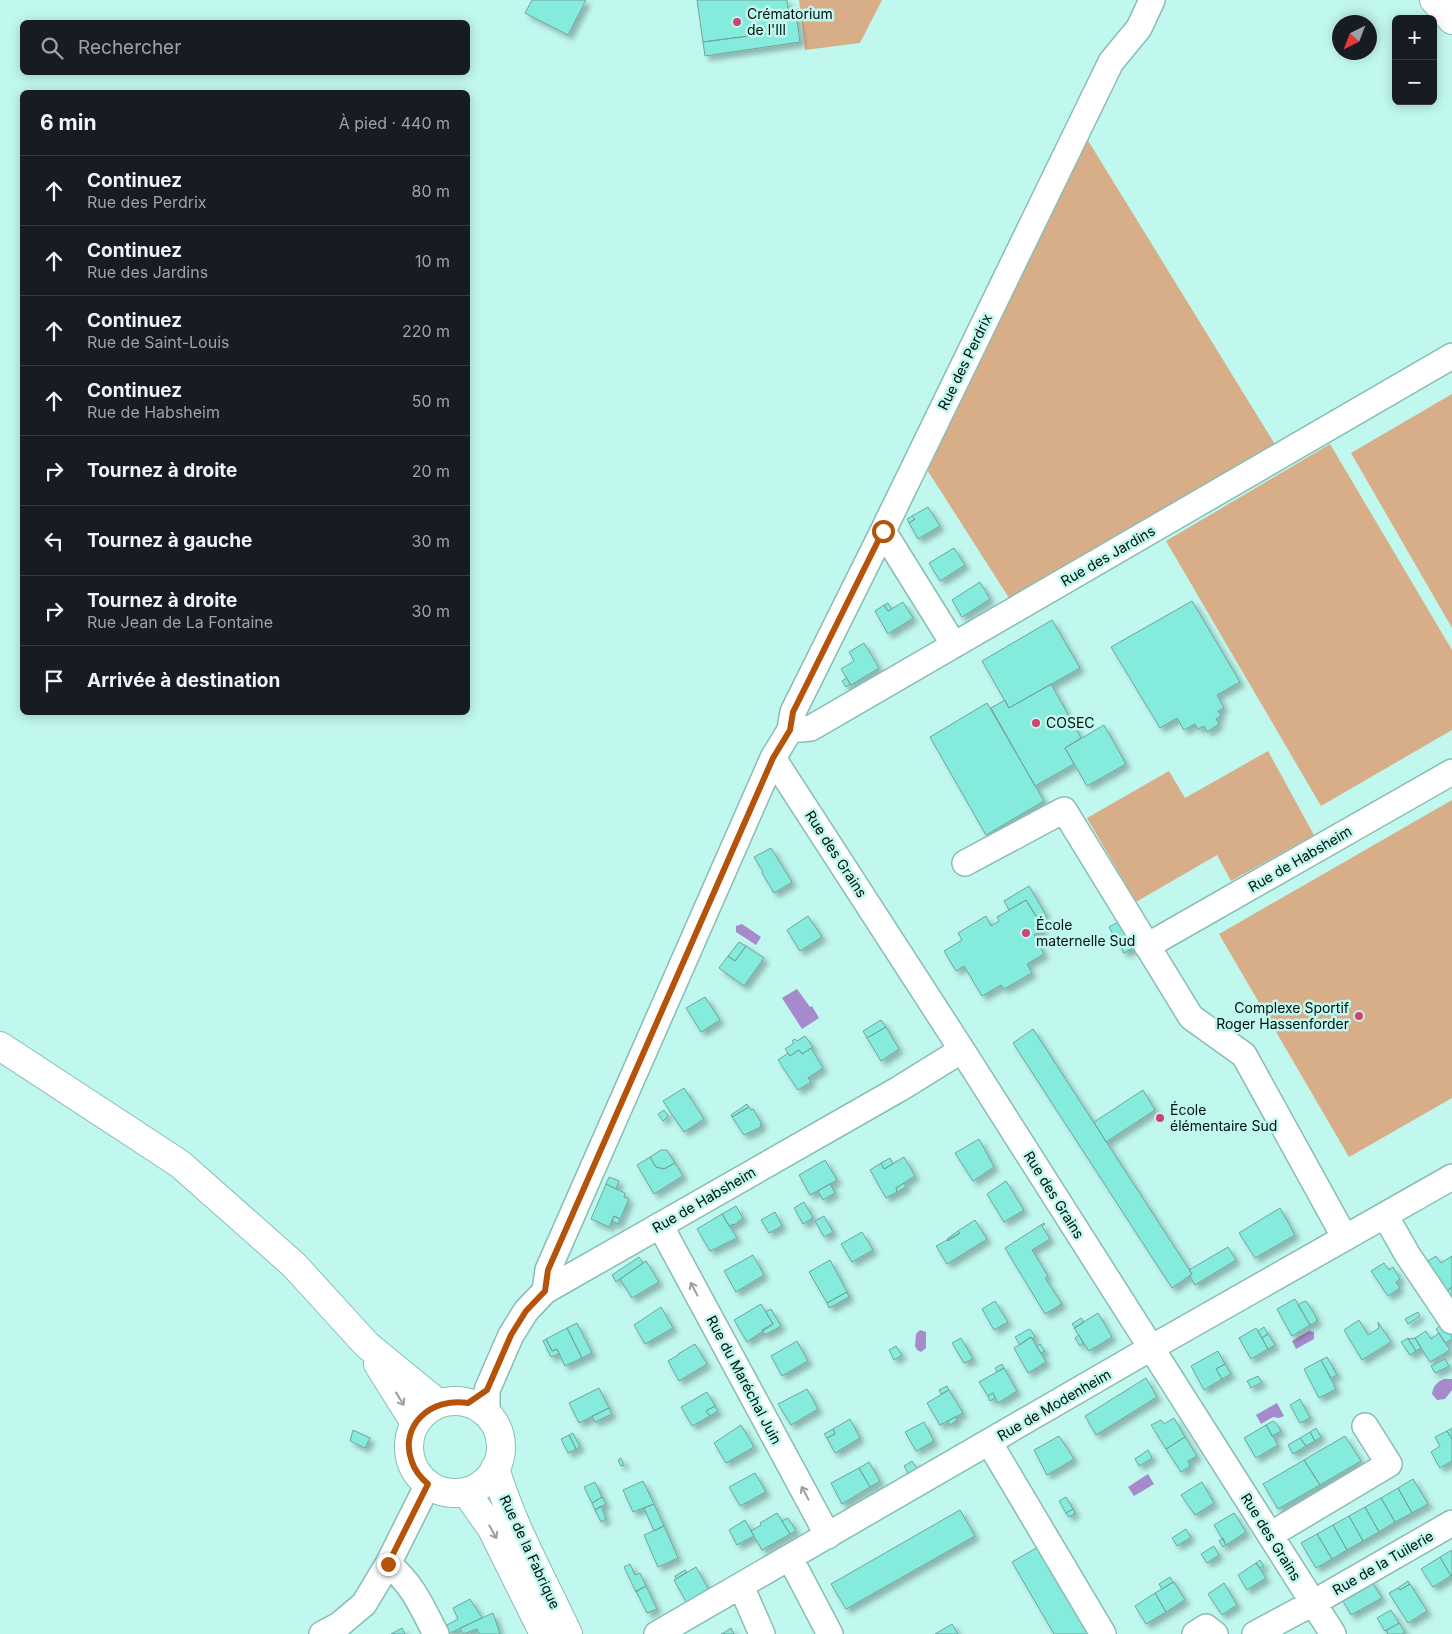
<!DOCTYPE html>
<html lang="fr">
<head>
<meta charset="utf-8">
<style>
  :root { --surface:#171b24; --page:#242831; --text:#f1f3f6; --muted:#9ea1a6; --line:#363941 }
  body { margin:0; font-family:Inter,sans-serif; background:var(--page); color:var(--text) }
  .controls { position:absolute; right:15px; top:15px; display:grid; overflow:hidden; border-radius:8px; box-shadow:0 2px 12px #0003 }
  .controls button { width:45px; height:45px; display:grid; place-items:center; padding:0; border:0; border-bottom:1px solid var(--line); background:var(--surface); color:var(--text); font:25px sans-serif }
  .compass { position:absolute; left:1332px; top:15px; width:45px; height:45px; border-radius:50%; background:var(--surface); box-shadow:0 2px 12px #0003; rotate:222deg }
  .stop { position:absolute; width:15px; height:15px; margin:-11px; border:4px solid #b45309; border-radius:50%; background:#fff }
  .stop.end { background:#b45309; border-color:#fff; box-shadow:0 1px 5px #0008 }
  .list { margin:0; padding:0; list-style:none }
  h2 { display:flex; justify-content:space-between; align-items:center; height:65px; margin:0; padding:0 20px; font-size:21px }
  h2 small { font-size:16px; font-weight:400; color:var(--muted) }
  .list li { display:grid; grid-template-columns:32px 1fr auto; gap:15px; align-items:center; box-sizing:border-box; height:70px; padding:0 20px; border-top:1px solid var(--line) }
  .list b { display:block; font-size:19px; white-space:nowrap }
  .list p { margin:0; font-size:16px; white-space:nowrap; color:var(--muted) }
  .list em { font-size:16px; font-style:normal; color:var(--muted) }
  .icon { flex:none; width:28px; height:28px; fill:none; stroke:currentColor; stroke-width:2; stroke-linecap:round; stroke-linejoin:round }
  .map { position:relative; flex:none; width:1452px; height:1634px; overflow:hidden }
  .search { position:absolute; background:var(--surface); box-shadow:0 2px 12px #0003; left:20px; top:20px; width:450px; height:55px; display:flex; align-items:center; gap:12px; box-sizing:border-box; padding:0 18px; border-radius:8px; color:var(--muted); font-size:19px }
  .panel { position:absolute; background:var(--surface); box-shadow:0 2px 12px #0003; left:20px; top:90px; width:450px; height:625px; border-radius:8px }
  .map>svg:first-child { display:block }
</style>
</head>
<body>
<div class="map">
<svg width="1452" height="1634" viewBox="0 0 1452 1634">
  <defs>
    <filter id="shadow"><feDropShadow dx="4.5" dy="4.5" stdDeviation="2.5" flood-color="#0004"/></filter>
  </defs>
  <rect width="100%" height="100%" fill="#c0f7ee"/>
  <path fill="#d8ae88" d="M799,0H882L860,43L805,50Z
    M1084,134L1276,446L1011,601L917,454Z
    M1452,394V628L1351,453Z
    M1330,444L1452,650V730L1321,806L1166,541Z
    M1268,751L1314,835L1231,881L1217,855L1136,902L1087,818L1169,771L1185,798Z
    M1452,800V1098L1349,1157L1219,934Z"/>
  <path fill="#a78acc" d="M742,924L761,937L756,945L736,932V926Z
    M797,989L810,1007L812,1006L819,1018L802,1029L782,998Z
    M920,1330L926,1332V1348L921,1352L917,1350L915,1346L916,1334Z
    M1309,1331L1314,1332V1339L1296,1349L1292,1341Z
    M1444,1379H1452V1390L1445,1399L1437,1400L1432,1394C1433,1386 1437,1382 1444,1379Z
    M1277,1403L1284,1416L1279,1418L1273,1417L1261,1424L1256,1415Z
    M1148,1474L1154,1484L1134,1496L1128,1487Z"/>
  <path fill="#84ebdd" stroke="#70a59d" filter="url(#shadow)" d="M532,0H586L568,35L525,13Z
    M697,0H787L789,16L776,17L770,27L771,33L703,42Z
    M796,14L800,42L705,56L703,42L771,33L770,27L776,17Z
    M928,507L940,526L918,539L909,523L915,519L912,516Z
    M912,516L915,519L909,523L907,519Z
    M954,548L965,565L940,581L929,563Z
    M980,582L990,599L962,617L952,600Z
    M1192,601L1240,682L1217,695L1224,708L1218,711L1221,716L1216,719L1219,724L1207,732L1204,726L1198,729L1195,724L1184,730L1177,718L1160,728L1111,647Z
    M903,602L913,618L888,634L875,611L884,605L888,611Z
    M888,603L892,609L888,611L884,605Z
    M1052,620L1080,668L1009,708L982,661Z
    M864,643L879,668L851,685L841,669L854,661L849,652Z
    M847,678L850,684L846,687L842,681Z
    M1051,684L1081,738L1065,748L1074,764L1035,786L991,708L1005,700L1009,708Z
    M987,703L1044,801L986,835L930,737Z
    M1104,725L1126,764L1087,786L1065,748Z
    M771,848L792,882L774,893L762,873L763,872L754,857Z
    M1029,886L1046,915L1038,919L1026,900L1009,910L1004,901Z
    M1026,900L1044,929L1034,935L1044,954L1027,964L1032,973L1004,989L1001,985L982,996L964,966L956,971L944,951L962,940L958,933L986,916L991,926L999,921L997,917Z
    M808,916L822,937L800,951L787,930Z
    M1122,920L1137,946L1124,953L1109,927Z
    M739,942L746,946L735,961L728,956Z
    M746,946L764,958L744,986L719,968L728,956L735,961Z
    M705,997L720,1020L701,1032L686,1008Z
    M881,1020L886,1027L867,1038L863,1031Z
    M886,1027L899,1049L881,1061L867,1038Z
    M1033,1029L1192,1274L1172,1288L1013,1043Z
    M805,1036L813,1047L802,1054L799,1050L790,1056L785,1049L794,1043L792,1041L795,1039L797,1041Z
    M811,1048L823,1068L808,1078L811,1082L798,1090L778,1060L788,1053L790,1056L799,1050L802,1054Z
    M684,1088L704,1119L684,1132L663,1101Z
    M1143,1090L1155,1110L1106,1142L1094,1122Z
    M747,1104L749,1107L732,1117L731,1115Z
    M749,1107L751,1110L753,1109L762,1124L760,1125L761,1127L744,1135L732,1117Z
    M664,1110L668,1116L663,1121L658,1114Z
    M979,1139L994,1167L973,1181L955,1153Z
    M661,1150H667L675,1163L664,1169L656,1167L650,1157Z
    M650,1157L656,1167L664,1169L675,1163L683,1176L654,1194L637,1165Z
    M904,1157L915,1176L896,1188L897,1192L886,1198L870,1170L881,1163L884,1169Z
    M890,1158L893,1164L884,1169L881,1163Z
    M825,1160L837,1180L810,1195L799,1175Z
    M609,1177L619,1181L616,1189L606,1184Z
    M1006,1181L1024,1210L1004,1222L987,1194Z
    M904,1183L906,1187L897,1192L896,1188Z
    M606,1184L625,1193L624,1197L629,1199L620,1219L614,1216L609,1227L591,1219Z
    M830,1184L835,1193L823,1200L818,1191Z
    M804,1202L813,1218L803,1224L794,1208Z
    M736,1206L743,1218L734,1225L733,1224L729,1226L722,1214Z
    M1280,1208L1295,1235L1255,1258L1239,1233Z
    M775,1212L782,1226L769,1233L761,1220Z
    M722,1214L737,1238L710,1251L697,1229Z
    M614,1216L620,1219L618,1224L612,1221Z
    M824,1216L833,1232L824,1237L815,1221Z
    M975,1220L987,1239L947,1264L936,1246L960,1233L958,1231Z
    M1044,1223L1045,1224L1042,1226L1050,1239L1032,1250L1048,1276L1045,1278L1062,1304L1045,1314L1005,1248Z
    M958,1231L960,1233L948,1241L947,1239Z
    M862,1232L873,1250L852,1262L841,1244Z
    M1228,1247L1236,1260L1195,1285L1190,1276L1192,1274L1189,1270Z
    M753,1255L764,1275L736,1292L724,1271Z
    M1436,1256L1441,1263L1452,1256V1287L1443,1294L1423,1264Z
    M639,1257L643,1263L616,1282L612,1275Z
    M830,1260L847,1292L827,1303L809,1272Z
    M646,1261L659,1282L632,1298L620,1279Z
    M1384,1263L1389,1270L1393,1267L1400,1279L1396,1282L1400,1288L1388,1296L1371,1271Z
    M1452,1287V1310L1443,1294Z
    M847,1292L849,1297L829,1308L827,1303Z
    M1295,1299L1310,1325L1292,1336L1277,1309Z
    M995,1301L1008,1322L994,1330L982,1309Z
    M1305,1301L1307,1302L1317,1319L1316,1322L1310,1325L1298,1305Z
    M761,1304L773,1324L747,1342L734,1320Z
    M661,1307L673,1328L645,1344L634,1325Z
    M771,1309L781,1326L765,1335L762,1330L773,1324L766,1312Z
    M1418,1312L1420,1316L1408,1324L1405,1319Z
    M1098,1313L1112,1337L1089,1351L1074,1328Z
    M1081,1318L1084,1322L1075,1328L1072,1324Z
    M1359,1320L1368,1335L1379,1328L1378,1322L1391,1342L1362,1360L1344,1330Z
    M577,1323L592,1353L582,1358L567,1328Z
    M1444,1323L1452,1337V1339L1445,1343L1436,1329Z
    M1264,1327L1268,1334L1262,1338L1258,1331Z
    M567,1328L582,1358L565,1366L557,1349L552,1351L546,1339Z
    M1256,1328L1268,1349L1251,1359L1239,1338Z
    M1029,1329L1031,1330L1035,1337L1032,1339L1031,1337L1020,1345L1015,1337Z
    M1426,1331L1431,1339L1439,1333L1450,1350L1430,1362L1415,1338Z
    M1268,1334L1275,1345L1268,1349L1262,1338Z
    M1079,1335L1083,1343L1080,1346L1075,1338Z
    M1031,1337L1046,1362L1028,1373L1014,1348Z
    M961,1338L973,1359L964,1363L952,1343Z
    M1408,1338L1416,1351L1410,1355L1401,1342Z
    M1415,1338L1421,1348L1416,1351L1408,1339Z
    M546,1339L552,1351L557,1349L559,1354L551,1357L543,1341Z
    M797,1341L808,1361L782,1376L771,1356Z
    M695,1344L707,1364L679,1381L668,1361L678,1355V1354Z
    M1040,1344L1045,1351L1041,1353L1037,1347Z
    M896,1346L902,1355L894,1360L889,1350Z
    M1218,1351L1225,1364L1216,1369L1222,1379L1204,1390L1191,1366Z
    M1327,1357L1337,1375L1331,1378L1321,1360Z
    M1445,1359L1449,1366L1435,1373L1431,1366Z
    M1321,1360L1336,1389L1319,1398L1304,1369Z
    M1002,1364L1004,1368L997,1372L995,1368Z
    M1225,1364L1231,1374L1222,1379L1216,1369Z
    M1004,1368L1017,1391L998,1403L993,1393L988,1396L979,1382Z
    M1258,1376L1262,1382L1251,1388L1247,1381Z
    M1146,1378L1157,1397L1096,1435L1085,1416Z
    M947,1386L949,1390L941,1394L939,1390Z
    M599,1388L609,1408L579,1423L569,1403Z
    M807,1389L818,1409L791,1425L778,1404Z
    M949,1390L963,1413L940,1425L927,1403Z
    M707,1392L715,1406L706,1411L710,1416L692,1426L681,1407Z
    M993,1393L995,1398L990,1401L988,1396Z
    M1300,1399L1310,1418L1300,1423L1290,1405Z
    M715,1406L718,1411L710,1416L706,1411Z
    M609,1408L612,1414L595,1422L592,1416Z
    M955,1417L957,1420L950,1425L948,1421Z
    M1174,1418L1185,1437L1166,1449L1151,1425L1161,1420L1164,1424Z
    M850,1419L860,1438L835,1453L827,1438L835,1434L833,1429Z
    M1273,1421L1276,1423L1281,1431L1272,1436L1266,1425Z
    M924,1422L934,1441L916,1451L905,1432Z
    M741,1425L754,1447L726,1463L714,1443Z
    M1266,1425L1278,1445L1256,1458L1244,1438Z
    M1316,1428L1321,1437L1315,1441L1310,1432Z
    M1452,1428V1439L1447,1431Z
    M833,1429L835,1434L827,1438L824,1434Z
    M353,1430L370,1438L365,1448L350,1441Z
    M1447,1431L1452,1439V1461L1440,1468L1431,1452L1440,1446L1435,1437Z
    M1310,1432L1315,1441L1306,1446L1300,1438Z
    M573,1433L580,1447L576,1449L569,1435Z
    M569,1435L576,1449L568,1453L561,1439Z
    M1059,1436L1074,1459L1047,1475L1034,1450Z
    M1345,1436L1361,1461L1320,1485L1304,1460Z
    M1185,1437L1197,1456L1188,1461L1190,1466L1181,1472L1166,1449Z
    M1300,1438L1306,1446L1293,1454L1288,1445Z
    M1148,1450L1152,1458L1139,1466L1135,1459Z
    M621,1458L624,1465L621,1466L618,1460Z
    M1304,1460L1320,1485L1278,1509L1263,1484Z
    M912,1461L918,1470L909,1475L904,1466Z
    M869,1462L880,1481L870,1487L859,1468Z
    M859,1468L870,1487L842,1504L831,1483Z
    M755,1473L766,1492L740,1506L729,1487Z
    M1413,1479L1428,1504L1412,1513L1398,1488Z
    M643,1481L654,1504L633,1512L623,1490Z
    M595,1482L602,1497L592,1503L584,1487Z
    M1202,1482L1214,1503L1195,1515L1181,1495Z
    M1398,1488L1412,1513L1395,1522L1381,1498Z
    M602,1497L606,1504L595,1510L592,1503Z
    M1066,1497L1073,1509L1066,1513L1059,1501Z
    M1381,1498L1395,1522L1379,1532L1365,1507Z
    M654,1504L664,1526L654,1531L644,1508Z
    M601,1506L606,1519L601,1522L595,1510Z
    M1365,1507L1379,1532L1363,1541L1349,1516Z
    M1073,1509L1075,1513L1069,1517L1066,1513Z
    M960,1510L975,1536L846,1609L831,1584Z
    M777,1513L790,1534L762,1550L751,1531L761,1525L760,1523Z
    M1234,1513L1246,1532L1226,1545L1214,1525Z
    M1349,1516L1363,1541L1347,1550L1333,1525Z
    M788,1518L796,1531L790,1534L782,1521Z
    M745,1520L754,1536L737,1545L729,1530Z
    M1333,1525L1347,1550L1332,1559L1317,1534Z
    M664,1526L678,1558L658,1567L644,1535Z
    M1186,1529L1191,1537L1177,1546L1172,1538Z
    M1317,1534L1332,1559L1316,1568L1301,1543Z
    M1223,1538L1226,1545L1223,1547L1219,1541Z
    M1214,1546L1219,1555L1207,1563L1201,1554Z
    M1038,1547L1089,1634H1054L1012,1562Z
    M1452,1550V1575L1451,1576L1440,1557Z
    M1440,1557L1451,1576L1433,1587L1421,1569Z
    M1260,1560L1264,1566L1260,1568L1256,1563Z
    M1256,1563L1266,1578L1247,1590L1238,1575Z
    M630,1564L635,1575L640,1573L646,1586L636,1592L624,1567Z
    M696,1567L709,1590L686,1602L674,1580Z
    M685,1570L687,1572L676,1579L675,1576Z
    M1170,1577L1173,1582L1162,1589L1159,1584Z
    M1370,1579L1382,1598L1351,1615L1340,1596Z
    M1408,1581L1410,1584L1400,1590L1398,1588Z
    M1174,1582L1185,1600L1166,1612L1155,1593Z
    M1224,1583L1237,1605L1222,1615L1208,1594Z
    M1410,1584L1427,1611L1408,1623L1389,1593L1398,1588L1400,1590Z
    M646,1586L657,1609L647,1613L636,1591Z
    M1155,1593L1166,1612L1146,1624L1135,1606Z
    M470,1599L482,1618L448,1634L445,1626L458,1619L453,1608Z
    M1391,1610L1399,1623L1385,1631L1377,1618Z
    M493,1613L500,1634H479L477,1629L463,1634L460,1628Z
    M1399,1623L1405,1632L1402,1634H1388L1386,1631Z
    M952,1624L958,1634H935Z
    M402,1628L405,1634H391Z
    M731,1628L734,1634H721L725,1632Z"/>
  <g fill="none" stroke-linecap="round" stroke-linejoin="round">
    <defs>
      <path id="minor" d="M883,531L954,645
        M790,730L793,712L883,531L1111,62L1139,28L1152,0
        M773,758L962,1050L1333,1634
        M965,863L1064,810L1191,1017L1244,1055L1345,1238
        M1147,946L1452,772
        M1385,1215L1407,1254L1452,1321
        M660,1225L828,1536
        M545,1291L548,1270L773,758L790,730L811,728L1452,356
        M487,1415V1390L511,1335L526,1311L545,1291L899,1089L962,1050
        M989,1442L1103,1634
        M1270,1535L1389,1464L1365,1426
        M790,1558L830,1634
        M388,1564C412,1583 422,1607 436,1634
        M741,1586L762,1634
        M322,1634L339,1625L364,1604L388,1564L428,1484
        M657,1634L1151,1348L1452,1177
        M1195,1634L1206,1627L1215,1634
        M1255,1634L1313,1603L1452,1523"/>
      <path id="major" d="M0,1046L180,1164L294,1265L367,1345L439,1404
        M378,1364L415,1423
        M409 1447a46 46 0 1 1 92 0a46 46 0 1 1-92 0Z
        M495,1468C512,1526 543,1580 568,1634
        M466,1492L492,1529L544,1634"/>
      <path id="highway" d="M1434,0L1452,20"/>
    </defs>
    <use href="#minor" stroke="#88bdb5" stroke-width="28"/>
    <use href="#major" stroke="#88bdb5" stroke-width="30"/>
    <use href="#highway" stroke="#88bdb5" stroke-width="30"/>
    <use href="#minor" stroke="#fff" stroke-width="25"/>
    <use href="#major" stroke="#fff" stroke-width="28"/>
    <use href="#highway" stroke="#fff" stroke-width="28"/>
  </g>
  <defs><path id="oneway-shaft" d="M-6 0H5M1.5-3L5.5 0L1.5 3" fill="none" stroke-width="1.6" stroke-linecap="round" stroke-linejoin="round" transform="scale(1.25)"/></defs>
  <g stroke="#999f9e">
    <use href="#oneway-shaft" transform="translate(694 1289) rotate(-118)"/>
    <use href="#oneway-shaft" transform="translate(400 1399) rotate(58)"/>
    <use href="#oneway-shaft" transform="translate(805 1493) rotate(-118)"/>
    <use href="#oneway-shaft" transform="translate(493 1532) rotate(61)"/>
  </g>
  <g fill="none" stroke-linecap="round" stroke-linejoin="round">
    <path stroke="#b45309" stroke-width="6" d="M388,1564L428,1484C421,1478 415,1471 412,1462C398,1425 432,1397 468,1403L487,1390L511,1335L526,1311L545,1291L548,1270L773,758L790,730L793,712L883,531"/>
  </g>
  <g fill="#cf4271" stroke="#c0f7ee" stroke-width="2">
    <circle cx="737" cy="22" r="5"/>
    <circle cx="1036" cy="723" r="5"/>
    <circle cx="1026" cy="933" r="5"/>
    <circle cx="1359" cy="1016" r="5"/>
    <circle cx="1160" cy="1118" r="5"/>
  </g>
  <g text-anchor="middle" stroke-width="5" stroke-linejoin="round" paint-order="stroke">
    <g font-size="14" fill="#00100d" stroke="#c0f7ee" text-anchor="start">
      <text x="747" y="19">Crématorium<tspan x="747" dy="16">de l'Ill</tspan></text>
      <text x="1046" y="728">COSEC</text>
      <text x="1036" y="930">École<tspan x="1036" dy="16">maternelle Sud</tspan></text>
      <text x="1349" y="1013" text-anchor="end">Complexe Sportif<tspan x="1349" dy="16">Roger Hassenforder</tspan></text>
      <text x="1170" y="1115">École<tspan x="1170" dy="16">élémentaire Sud</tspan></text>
    </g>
    <g font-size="14" fill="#00100d" stroke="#c0f7ee">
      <text transform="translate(965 362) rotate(-64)" y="5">Rue des Perdrix</text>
      <text transform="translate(1108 556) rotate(-30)" y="5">Rue des Jardins</text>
      <text transform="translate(836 854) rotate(57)" y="5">Rue des Grains</text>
      <text transform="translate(1300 859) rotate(-30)" y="5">Rue de Habsheim</text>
      <text transform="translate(1054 1195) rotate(58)" y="5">Rue des Grains</text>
      <text transform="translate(704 1200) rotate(-30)" y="5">Rue de Habsheim</text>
      <text transform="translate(744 1380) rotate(62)" y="5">Rue du Maréchal Juin</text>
      <text transform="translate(1054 1405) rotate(-30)" y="5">Rue de Modenheim</text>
      <text transform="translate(1271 1537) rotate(58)" y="5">Rue des Grains</text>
      <text transform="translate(530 1552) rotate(65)" y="5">Rue de la Fabrique</text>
      <text transform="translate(1383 1563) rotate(-30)" y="5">Rue de la Tuilerie</text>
    </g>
  </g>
</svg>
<div class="controls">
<button>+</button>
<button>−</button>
</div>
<svg class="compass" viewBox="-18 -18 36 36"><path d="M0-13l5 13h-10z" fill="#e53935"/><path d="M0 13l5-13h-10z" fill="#9ea1a6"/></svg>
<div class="stop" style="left:883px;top:531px"></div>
<div class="stop end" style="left:388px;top:1564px"></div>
<div class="search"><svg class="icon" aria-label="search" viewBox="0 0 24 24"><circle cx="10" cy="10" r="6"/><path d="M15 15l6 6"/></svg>Rechercher</div>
<section class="panel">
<h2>6 min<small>À pied · 440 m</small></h2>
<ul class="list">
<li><svg class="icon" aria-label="ahead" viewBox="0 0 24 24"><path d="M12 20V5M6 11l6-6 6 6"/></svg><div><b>Continuez</b><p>Rue des Perdrix</p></div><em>80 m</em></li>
<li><svg class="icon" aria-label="ahead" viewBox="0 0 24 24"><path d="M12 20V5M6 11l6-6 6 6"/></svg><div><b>Continuez</b><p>Rue des Jardins</p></div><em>10 m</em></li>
<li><svg class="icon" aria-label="ahead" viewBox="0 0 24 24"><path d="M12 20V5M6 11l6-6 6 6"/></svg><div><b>Continuez</b><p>Rue de Saint-Louis</p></div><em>220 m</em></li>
<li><svg class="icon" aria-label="ahead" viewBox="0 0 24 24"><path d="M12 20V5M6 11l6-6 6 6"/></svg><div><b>Continuez</b><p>Rue de Habsheim</p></div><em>50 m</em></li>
<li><svg class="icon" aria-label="right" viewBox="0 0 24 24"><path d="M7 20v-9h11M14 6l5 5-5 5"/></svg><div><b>Tournez à droite</b></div><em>20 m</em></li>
<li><svg class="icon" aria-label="left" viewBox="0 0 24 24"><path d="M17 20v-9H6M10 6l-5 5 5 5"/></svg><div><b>Tournez à gauche</b></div><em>30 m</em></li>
<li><svg class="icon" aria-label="right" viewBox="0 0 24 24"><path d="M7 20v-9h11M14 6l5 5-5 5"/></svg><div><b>Tournez à droite</b><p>Rue Jean de La Fontaine</p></div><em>30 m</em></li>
<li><svg class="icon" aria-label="arrive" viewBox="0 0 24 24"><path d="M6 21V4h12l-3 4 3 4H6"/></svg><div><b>Arrivée à destination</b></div></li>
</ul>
</section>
</div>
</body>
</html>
